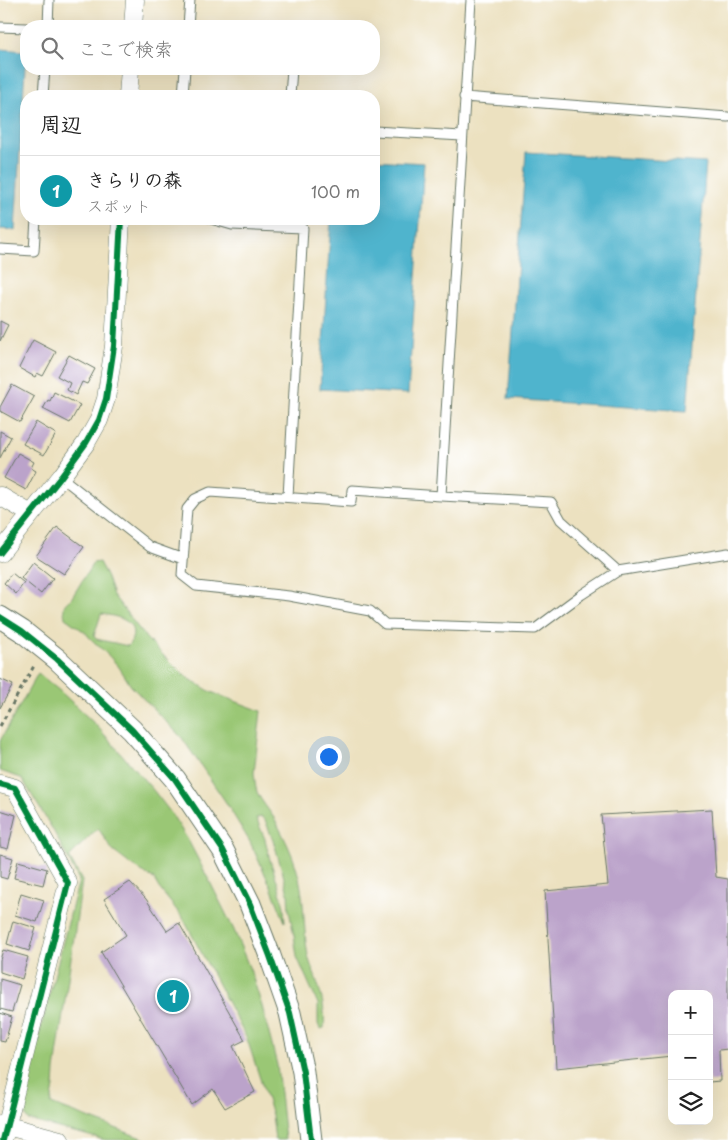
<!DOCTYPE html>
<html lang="ja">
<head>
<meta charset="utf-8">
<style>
  :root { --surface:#fff; --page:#f2f2f2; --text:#222; --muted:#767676; --line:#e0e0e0; --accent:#b5179e }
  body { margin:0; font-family:"Playpen Sans","Klee One",sans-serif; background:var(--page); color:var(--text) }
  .controls { position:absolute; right:15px; bottom:15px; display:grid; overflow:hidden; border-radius:10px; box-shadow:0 5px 20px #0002 }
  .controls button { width:45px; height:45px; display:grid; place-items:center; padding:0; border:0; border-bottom:1px solid var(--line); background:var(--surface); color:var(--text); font:25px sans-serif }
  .you { position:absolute; left:328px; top:756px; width:18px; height:18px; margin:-12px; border:4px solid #fff; border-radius:50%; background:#1a73e8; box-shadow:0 0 0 8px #1a73e833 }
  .badge { display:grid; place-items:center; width:32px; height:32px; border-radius:50%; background:var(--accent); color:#fff; font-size:16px; font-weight:700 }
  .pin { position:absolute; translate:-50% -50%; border:2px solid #fff; box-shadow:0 1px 5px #0006 }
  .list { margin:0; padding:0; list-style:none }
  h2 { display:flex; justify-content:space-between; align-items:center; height:65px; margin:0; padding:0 20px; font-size:21px }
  h2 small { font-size:16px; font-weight:400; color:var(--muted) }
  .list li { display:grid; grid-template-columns:32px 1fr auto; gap:15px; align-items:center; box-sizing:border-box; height:70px; padding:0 20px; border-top:1px solid var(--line) }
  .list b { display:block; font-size:19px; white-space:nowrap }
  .list p { margin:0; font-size:16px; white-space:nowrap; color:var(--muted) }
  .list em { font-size:16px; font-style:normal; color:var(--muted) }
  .icon { flex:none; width:28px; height:28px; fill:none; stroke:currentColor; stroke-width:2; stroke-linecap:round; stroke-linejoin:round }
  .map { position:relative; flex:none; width:728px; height:1140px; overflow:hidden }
  .search { position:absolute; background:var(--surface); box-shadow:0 5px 20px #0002; left:20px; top:20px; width:360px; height:55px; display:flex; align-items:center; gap:12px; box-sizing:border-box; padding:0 18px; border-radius:20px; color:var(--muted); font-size:19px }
  .panel { position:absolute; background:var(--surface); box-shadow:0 5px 20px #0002; left:20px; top:90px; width:360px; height:135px; border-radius:20px }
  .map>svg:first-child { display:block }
</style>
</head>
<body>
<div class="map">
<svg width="728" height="1140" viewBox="0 0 728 1140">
  <rect width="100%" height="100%" fill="#fff"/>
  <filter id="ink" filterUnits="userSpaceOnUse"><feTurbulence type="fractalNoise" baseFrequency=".02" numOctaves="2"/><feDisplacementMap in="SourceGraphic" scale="10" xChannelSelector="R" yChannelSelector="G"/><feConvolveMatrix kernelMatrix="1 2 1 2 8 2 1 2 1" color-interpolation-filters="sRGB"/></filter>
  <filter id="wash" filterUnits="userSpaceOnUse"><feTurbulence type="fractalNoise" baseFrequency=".0096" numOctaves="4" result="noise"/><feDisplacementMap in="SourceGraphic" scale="20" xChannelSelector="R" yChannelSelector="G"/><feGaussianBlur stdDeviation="1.12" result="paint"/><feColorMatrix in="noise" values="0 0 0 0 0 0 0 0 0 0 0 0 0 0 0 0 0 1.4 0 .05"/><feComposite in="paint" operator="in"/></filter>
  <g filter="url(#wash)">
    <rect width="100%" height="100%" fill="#ece1c0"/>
    <path fill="#9ac775" stroke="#5c8254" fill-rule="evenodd" d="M99,562L107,578L113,595L146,638L174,666L188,678L211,692L261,711L254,773C255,779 255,786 257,792C261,801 269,810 274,818C282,833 291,850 296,867C305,894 303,923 307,950C308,960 312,967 315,976C321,992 326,1011 324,1028L320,1029L318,1024V1004L297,957L294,936L289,910L288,893L283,874L275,846L266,822L262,817L256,818L265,839L270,860L278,884L284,907L285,922L271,887L250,842L225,801L182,738L131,686L119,667L109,656L89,637L86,633L65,618C64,609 61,605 71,599L93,563ZM101,614C108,615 116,616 122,619C134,624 136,636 128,646L96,639L94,636Z
      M38,673L61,692L96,725L154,791L171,813L188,840L212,886L234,930L251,972L262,1006L277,1065L285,1140H275L272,1115L247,1039L183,918L159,888L153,878L130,864L113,851L98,828L69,857L82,881L55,1070L54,1087L51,1104L147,1140H105L28,1120L21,1105L79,880L53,830L24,782L21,778L0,771V741Z"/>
    <path fill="#4fb4cd" stroke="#377880" d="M0,49L26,51L15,230L0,229Z
      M526,152L706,163L687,411L508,399Z
      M374,160L424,163L408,394L320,389L331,219H374Z"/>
    <g id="blocks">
      <path fill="#bba3ca" d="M0,321L8,325L0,341Z
        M33,340L56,352L43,376L37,373L35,377L19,368Z
        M69,355L95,369L87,384L82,382L76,395L67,390L70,383L57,376Z
        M12,385L34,397L20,422L0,411V407Z
        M54,392L80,405L70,423L43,409L48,400L50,401Z
        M36,422L56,434L44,455L23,444Z
        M0,431L11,437L0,458Z
        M18,453L34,462L31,468L36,471L26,490L4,478Z
        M57,527L84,547L64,574L36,556Z
        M33,562L53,578L41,594L21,578Z
        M12,573L24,583L16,594L4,583Z
        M0,679L13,685L0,708Z
        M712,809L716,877L728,879V1049L719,1050L720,1081L709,1082V994H672V1056L556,1068L545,891L608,885L601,815Z
        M0,810L16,815L8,849L0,847Z
        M0,854L13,858L7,879L0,877Z
        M18,861L47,869L43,885L14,878Z
        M130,882L146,899L167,931L179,923L245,1040L233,1046L255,1092L225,1108L213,1089L192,1105L101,952L126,935L104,899Z
        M21,893L44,900L37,922L15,915Z
        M13,921L36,928L29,951L7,944Z
        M3,950L28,957L22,979L0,972V960Z
        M0,979L20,985L12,1012L0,1009Z
        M0,1013L12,1017L5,1042L0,1041Z"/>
    </g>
  </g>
  <g filter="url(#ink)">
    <use href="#blocks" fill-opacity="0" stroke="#677665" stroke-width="1"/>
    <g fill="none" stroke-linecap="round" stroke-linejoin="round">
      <defs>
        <path id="service" d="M471,0L441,496L551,502L561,520L618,571L728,553
          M48,26L49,0
          M188,26L190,0
          M0,27L26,28
          M43,96L45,69
          M183,96L185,69
          M290,96L292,69
          M464,97L728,117
          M374,131L462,136
          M211,219L232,225L303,228L288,497
          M0,249L34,251L36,219
          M61,477L150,547L183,559
          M441,496L352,490L351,502L210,492L195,499L187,509L182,575L196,586L289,596L370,611L385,624L535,629L581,595L618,571"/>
        <path id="minor" d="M133,26L135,0
          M128,96L130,69
          M0,496L31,514
          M0,553L61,477L86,443L99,420L106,399L114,346L121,219
          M0,784L15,788L68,883L3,1140
          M0,1124L60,1140"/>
        <path id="tertiary" d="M0,617L22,631L57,659L132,730L175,779L223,850L250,904L270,956L290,1013L303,1072L311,1140"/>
      </defs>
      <use href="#service" stroke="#677665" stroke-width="11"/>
      <use href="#minor" stroke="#677665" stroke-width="19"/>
      <use href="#tertiary" stroke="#677665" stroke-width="23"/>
      <path stroke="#677665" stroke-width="3" stroke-dasharray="4 4" stroke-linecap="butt" d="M0,726L34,666"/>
      <use href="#service" stroke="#fff" stroke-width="9"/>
      <use href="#minor" stroke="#fff" stroke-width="18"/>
      <use href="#tertiary" stroke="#fff" stroke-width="21"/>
      <defs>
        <path id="cycleway" d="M0,553L61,477L86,443L99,420L106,399L114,346L121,219
          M0,617L22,631L57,659L132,730L175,779L223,850L250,904L270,956L290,1013L303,1072L311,1140
          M0,784L15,788L68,883L3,1140"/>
      </defs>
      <use href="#cycleway" stroke="#fff" stroke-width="9"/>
      <use href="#cycleway" stroke="#00873e" stroke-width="6"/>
    </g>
  </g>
</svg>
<div class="controls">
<button>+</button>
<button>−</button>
<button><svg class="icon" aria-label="layers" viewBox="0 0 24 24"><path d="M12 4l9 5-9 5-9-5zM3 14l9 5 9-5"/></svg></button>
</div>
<div class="you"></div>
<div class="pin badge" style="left:173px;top:996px;background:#0f9aa8">1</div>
<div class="search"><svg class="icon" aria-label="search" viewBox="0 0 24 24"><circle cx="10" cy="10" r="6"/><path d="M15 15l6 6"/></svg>ここで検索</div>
<section class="panel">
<h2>周辺<small></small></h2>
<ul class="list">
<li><span class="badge" style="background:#0f9aa8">1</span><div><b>きらりの森</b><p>スポット</p></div><em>100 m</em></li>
</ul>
</section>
</div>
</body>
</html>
